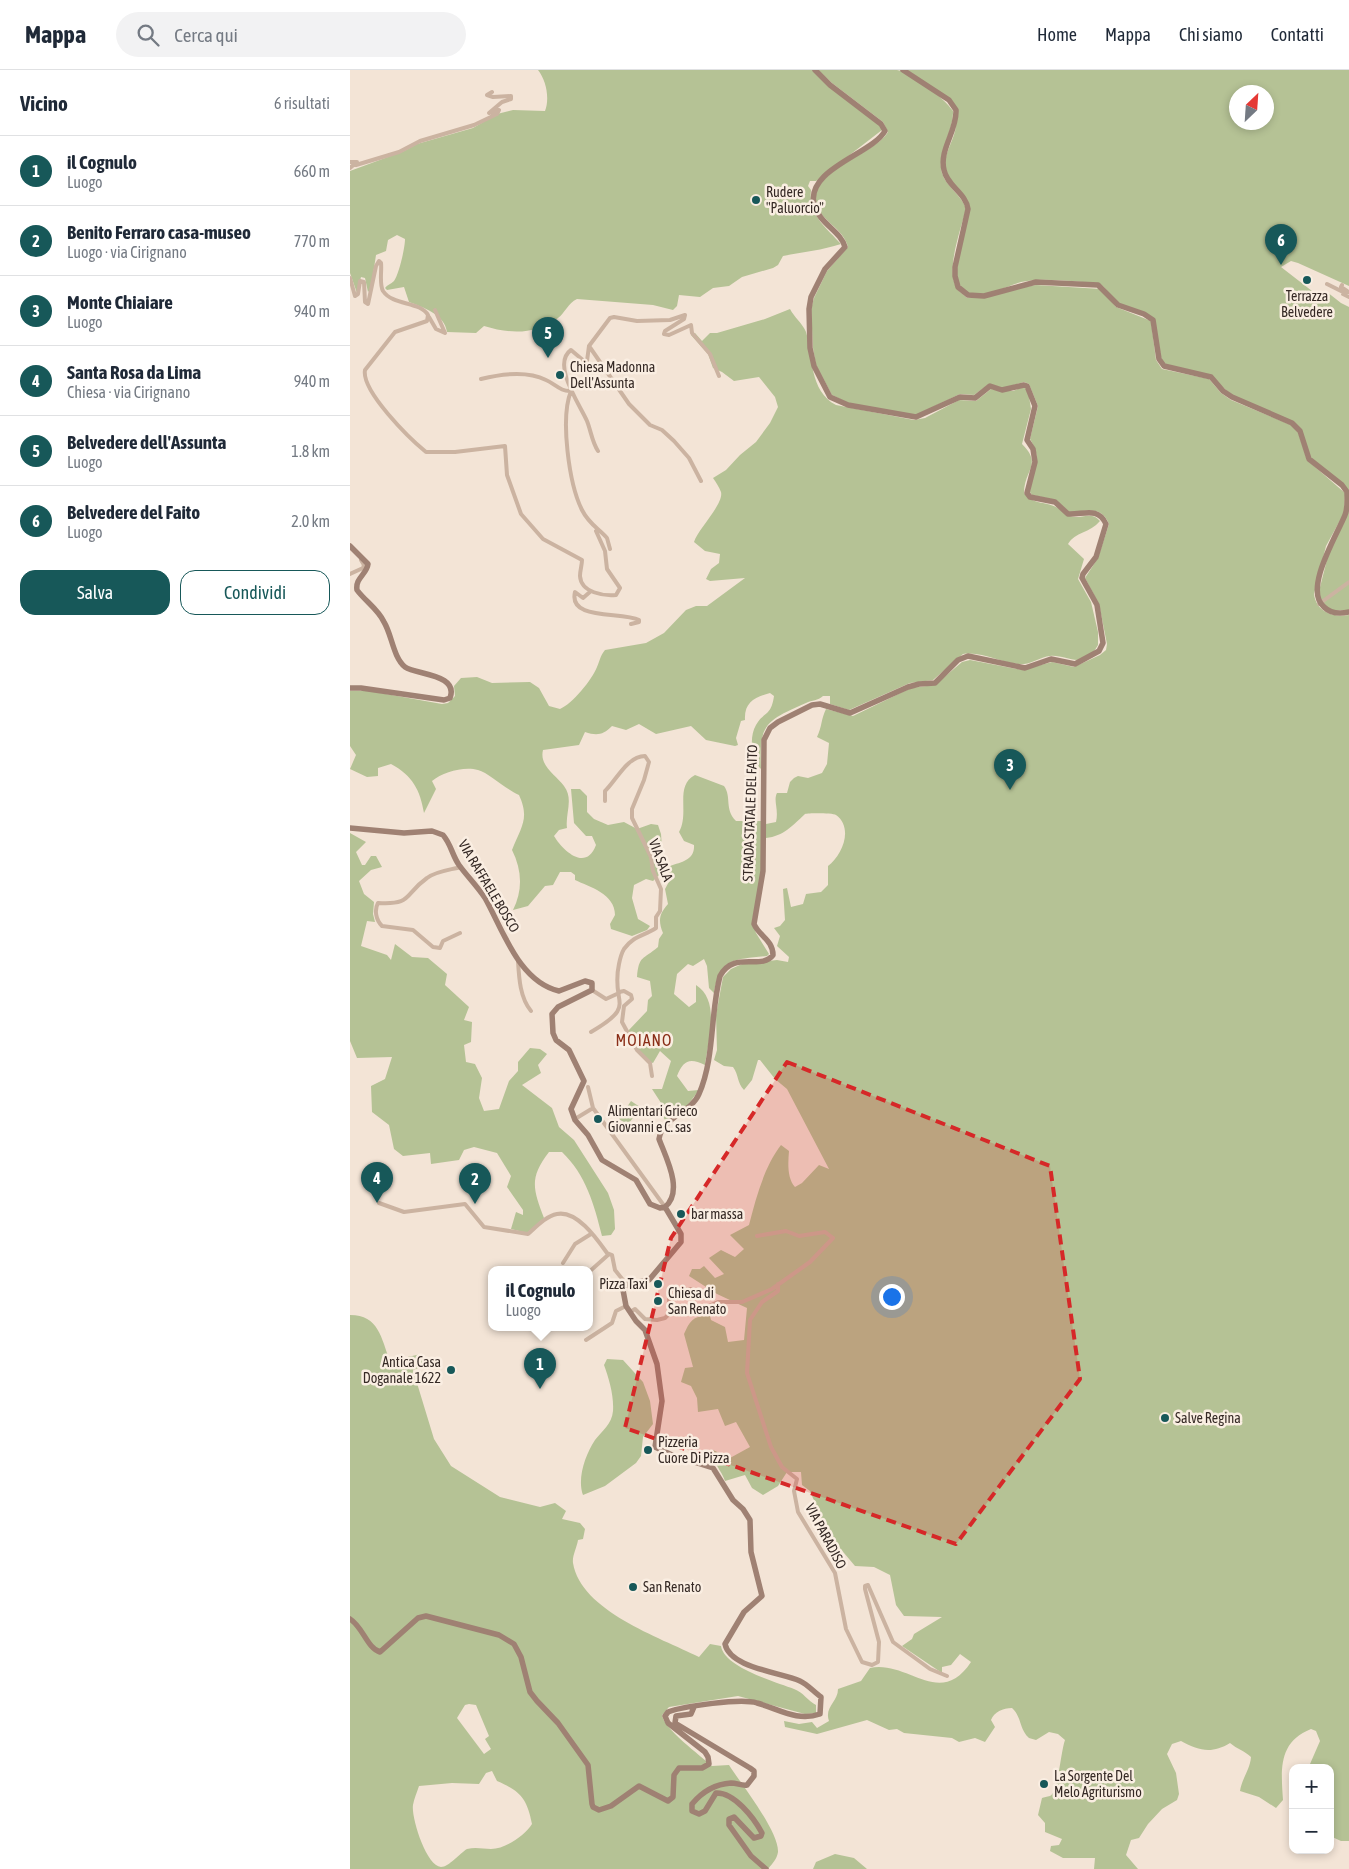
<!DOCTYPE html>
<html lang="it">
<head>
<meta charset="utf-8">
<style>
  :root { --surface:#fff; --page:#f2f2f3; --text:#1f2937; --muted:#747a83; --line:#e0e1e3; --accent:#175859 }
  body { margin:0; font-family:"Asap Condensed",sans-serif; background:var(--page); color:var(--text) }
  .controls { position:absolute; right:15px; bottom:15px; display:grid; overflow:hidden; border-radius:10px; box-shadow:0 2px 8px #0003 }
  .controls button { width:45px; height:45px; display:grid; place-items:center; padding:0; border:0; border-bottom:1px solid var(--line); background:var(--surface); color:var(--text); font:25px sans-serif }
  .compass { position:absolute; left:879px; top:15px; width:45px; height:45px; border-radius:50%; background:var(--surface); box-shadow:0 2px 8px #0003; rotate:25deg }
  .you { position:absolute; left:541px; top:1226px; width:18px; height:18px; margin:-12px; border:4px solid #fff; border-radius:50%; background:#1a73e8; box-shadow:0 0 0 8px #1a73e833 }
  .badge { display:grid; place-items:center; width:32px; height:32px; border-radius:50%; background:var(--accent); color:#fff; font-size:16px; font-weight:700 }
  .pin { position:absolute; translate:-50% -41px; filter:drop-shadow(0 1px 2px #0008) }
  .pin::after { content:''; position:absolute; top:26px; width:18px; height:15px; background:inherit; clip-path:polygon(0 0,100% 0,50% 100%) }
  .popup { position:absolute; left:138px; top:1196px; width:105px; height:65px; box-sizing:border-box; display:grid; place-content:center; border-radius:10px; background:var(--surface); filter:drop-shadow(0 1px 4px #0005); font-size:16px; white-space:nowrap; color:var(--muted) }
  .popup b { font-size:19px; color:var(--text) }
  .popup::after { content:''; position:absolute; left:50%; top:100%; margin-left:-10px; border:10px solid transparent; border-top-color:var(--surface) }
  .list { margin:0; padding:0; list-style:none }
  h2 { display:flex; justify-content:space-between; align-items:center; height:65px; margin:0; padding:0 20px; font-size:21px }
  h2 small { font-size:16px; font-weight:400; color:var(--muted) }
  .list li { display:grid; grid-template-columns:32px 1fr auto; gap:15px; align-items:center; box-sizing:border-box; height:70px; padding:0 20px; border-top:1px solid var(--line) }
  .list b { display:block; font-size:19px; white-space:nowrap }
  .list p { margin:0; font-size:16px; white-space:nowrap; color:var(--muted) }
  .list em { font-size:16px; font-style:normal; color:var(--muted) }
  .actions { display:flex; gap:10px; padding:15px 20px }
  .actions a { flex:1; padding:11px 0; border:1px solid var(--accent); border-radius:15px; text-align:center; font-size:18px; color:var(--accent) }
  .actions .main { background:var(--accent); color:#fff }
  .icon { flex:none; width:28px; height:28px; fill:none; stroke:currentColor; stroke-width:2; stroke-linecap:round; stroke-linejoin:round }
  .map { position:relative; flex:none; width:999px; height:1799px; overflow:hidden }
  header { display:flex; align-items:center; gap:30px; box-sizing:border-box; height:70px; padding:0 25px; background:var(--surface); border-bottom:1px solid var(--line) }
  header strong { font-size:24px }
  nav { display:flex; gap:28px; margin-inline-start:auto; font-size:18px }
  .search { width:350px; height:45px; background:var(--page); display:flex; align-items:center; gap:12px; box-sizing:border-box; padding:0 18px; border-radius:28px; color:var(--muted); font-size:19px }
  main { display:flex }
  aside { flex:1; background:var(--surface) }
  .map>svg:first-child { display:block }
</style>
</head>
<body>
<header>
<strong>Mappa</strong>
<div class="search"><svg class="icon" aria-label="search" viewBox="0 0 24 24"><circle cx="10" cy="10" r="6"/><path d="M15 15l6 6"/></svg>Cerca qui</div>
<nav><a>Home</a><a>Mappa</a><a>Chi siamo</a><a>Contatti</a></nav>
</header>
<main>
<aside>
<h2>Vicino<small>6 risultati</small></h2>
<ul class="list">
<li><span class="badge">1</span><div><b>il Cognulo</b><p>Luogo</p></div><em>660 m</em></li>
<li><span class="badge">2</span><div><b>Benito Ferraro casa-museo</b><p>Luogo · via Cirignano</p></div><em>770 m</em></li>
<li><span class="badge">3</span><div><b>Monte Chiaiare</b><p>Luogo</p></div><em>940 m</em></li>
<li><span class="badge">4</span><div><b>Santa Rosa da Lima</b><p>Chiesa · via Cirignano</p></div><em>940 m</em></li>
<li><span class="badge">5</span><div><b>Belvedere dell'Assunta</b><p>Luogo</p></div><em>1.8 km</em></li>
<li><span class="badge">6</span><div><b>Belvedere del Faito</b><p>Luogo</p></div><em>2.0 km</em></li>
</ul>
<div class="actions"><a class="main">Salva</a><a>Condividi</a></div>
</aside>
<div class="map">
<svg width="999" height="1799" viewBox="0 0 999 1799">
  <rect width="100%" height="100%" fill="#f3e4d6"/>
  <path fill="#b5c295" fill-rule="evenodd" d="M188,0H463L530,55L532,60L466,111H460L458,116L461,120C458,145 476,157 491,174C473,180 453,182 433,186L428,195L423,198L392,207L379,216L363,218L350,227L329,225L327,236L323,240L303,235L227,229C218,233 215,243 208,248C185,265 160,264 134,256L126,263L97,262C95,245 73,237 59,232L54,217L37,220L35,218C37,215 41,214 44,211C49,204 55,178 55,169L47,165L38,170L36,181L26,185L21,218L18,222L15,208L11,207L7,223L0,203V101L54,81L67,74L123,58L147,44L163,40L195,41C200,28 196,10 188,0Z
    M468,0C493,0 522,0 547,0C562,2 594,28 603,41C604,61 586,83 592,103C596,117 612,125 616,139C611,159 596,198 606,217C608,221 613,224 617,228L686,215L751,219L766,237L801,251L806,290L812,299L859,309L871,323L881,330L941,355L948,362L957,390L995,423L994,443L976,476L964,524C966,542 984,548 999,545V1771H991L980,1766V1698H963L960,1694L970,1671L966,1661L961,1659C928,1672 931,1700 933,1730L926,1738L909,1727L890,1721C892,1708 900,1700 901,1687C895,1681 887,1679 880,1673C862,1684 849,1681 831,1671L822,1674L817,1684L826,1703L829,1724L827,1730L812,1739L798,1754L789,1768L781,1770L776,1785L788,1799H744L745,1788H713L700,1781L701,1776L709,1775L712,1769L695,1762V1753L688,1745L692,1728C694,1727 697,1727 700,1726C708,1723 711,1680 715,1670L708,1664L699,1662L686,1670L679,1668C669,1659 672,1647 662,1638C653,1638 644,1642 641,1650L645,1657L635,1672L625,1668L609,1672L602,1668L554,1663L547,1659L539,1660L517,1650L467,1664L435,1657L434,1651L449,1654L462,1652L467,1658L479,1651C474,1637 488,1632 488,1619L511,1611L520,1598C558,1590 590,1639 621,1592L610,1584L601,1595L592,1597V1603L552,1576L562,1569L564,1564L592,1547L554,1546L546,1535L540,1505L524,1497L505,1496L478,1464L460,1421L452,1415L451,1402H437L428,1416L413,1425L402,1418L395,1405L375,1411C371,1399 362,1393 363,1380L380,1388L400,1377L386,1352L375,1356L368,1339L348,1342L347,1328L341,1316L331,1312L335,1298L343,1297L334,1264C340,1250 344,1245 360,1246L361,1250L375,1257L378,1272L394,1270L397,1238L367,1224L339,1206L342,1199H350L354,1196L365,1208L374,1204L359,1188L371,1180L385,1187L394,1179L380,1165L399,1155C406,1128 414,1097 431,1075L439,1081C438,1093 437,1108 445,1117L452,1113L469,1095L479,1099L437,1019L425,1009L410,990H408L402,1010L394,1020C387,1013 389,1005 383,997L374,996L364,990L367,980L366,945L373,907L381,899L392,894L427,890L438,892L439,887L427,876L430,866L424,858L430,856L435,850L433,819L437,818L441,837L453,834L456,824L471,822L478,815V796C492,786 504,758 486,745C483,743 459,743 455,744C442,756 434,766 416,768V754L426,752C429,739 423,731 427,723H437L440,712L444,708L448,706L458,708L472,703L477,694L479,673L467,667C472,657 471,649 476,639L503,646L561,618L585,615L612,592L620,590L672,600L702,592L724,597L750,585L756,580L757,574L749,534L735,508L748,488L759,454C751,434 735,442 719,442L706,430L682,425L680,422C681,398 695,394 680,369L688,336L679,314L674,312L653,318L639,314L624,325L610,324L566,345L498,333L482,325L466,295L463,278L461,239L464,228L477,201L498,177C494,158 469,151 466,131C462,100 525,84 538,62L533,52L482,13Z
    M557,0H999V216L948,193L941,191L931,197L962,221L977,222L991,233L999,237V421L993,414L960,387L943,352L883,326L857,304L820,296L812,292L804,249C795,239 780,240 768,233C760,228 757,217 748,213C723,212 696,207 671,212C656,216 634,229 619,223C608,219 606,207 607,197L620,139C618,123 600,116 596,100C592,84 605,71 606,55C607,47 602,37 600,29ZM886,22H916V52H886Z
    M440,239C444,247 453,254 456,262C463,286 459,321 486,335L564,350L575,348L609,330L626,331L641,319L663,321L673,317L678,320L681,339L672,374C693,395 674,399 674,423C683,435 694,431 706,437C711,440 715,444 720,446C730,450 741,440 750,451C740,463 725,462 718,474L734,489L728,509L741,532L748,562V575C733,602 717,584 700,586C691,587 683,593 674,594C653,595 635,581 613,584L583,610L560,613L499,640L480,634V626H473C468,631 462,630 456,633C415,651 409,654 411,699C401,690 399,666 406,655C414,641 421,647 424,626L420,623C405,627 394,632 395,650L391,651L386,668L388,675L385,676L356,670L341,656L306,664L289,654L276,660L262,656C253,665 247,666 235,662L229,675L193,680C189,696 206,705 214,716C224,729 215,744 217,758L209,760L204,766C213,781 236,802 246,775L242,766H236L224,753L221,719H230L237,726V742L244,749L258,755L274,752L287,759L301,754L308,755L311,764L313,792L320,796C332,792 345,790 344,775L334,771L329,762C340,743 324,716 345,705L374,716C382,727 374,739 386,751H411V806L402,852L406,863L419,884L417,886C386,890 370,886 364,923L359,918L357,896L354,889L343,896L338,894L327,904L324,924L339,937L346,932V915C371,931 358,971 355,995C339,987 333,991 327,1006L338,1021L349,1020L337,1036L316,1051L310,1043L313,1036L302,1019H312L321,991L310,981L303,993L295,990L278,961L297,941L298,930L302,926L300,911L287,907C289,885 293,890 308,877L309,869L313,863C308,851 309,844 318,834L315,819L321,808L309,805L303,811L296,809L284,815L282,828L288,849L300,856L297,860L282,866L261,859L260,854L265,845C265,824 240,817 225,810V805L221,802H210L203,815L195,816L178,836L163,840C173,820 172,800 162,780C171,757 180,749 169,725C155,719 139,703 128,700C114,696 93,702 82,711L86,719L74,743C70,720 63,706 41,694L28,698V706L17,707L0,699L6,685L0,676V621H19L92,634L98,633L105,626L104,616L111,608L127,607L142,613L180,612L189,618L199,636L210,639C222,634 242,610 247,597C250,590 250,586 255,580L296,573L314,563L336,540L346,536H357L395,508L360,511L356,509L361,499L369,493L370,484L355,481L344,472C348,459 374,434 371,422C369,417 366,412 363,408L376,400L390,385L406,372L420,353L428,337L425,327L409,307L384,311L372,302L363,298L358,284L341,265L345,263L352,271L360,263H367L415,249Z
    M999,435V540H979L968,525L980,478Z
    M0,763L16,772L6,782L12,795H15L21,786H26L32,797L21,800L9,811L14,824L24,832L23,844L25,852L17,851L11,876L37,885L41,890L45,874L62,887L78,888L97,904L95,915L119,937L114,950L122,952L121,972L114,975L116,992L125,994L132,1008L129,1028L134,1041L149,1039L159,1011L168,1001V992L180,978L190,979L197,984L188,995L191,1003L172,1015L202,1038L209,1057L224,1070L258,1123L264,1140L265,1159L261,1165L252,1166C244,1134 236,1105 212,1082H199C179,1108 183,1119 194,1148L177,1163L161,1159L166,1142L173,1145V1140L157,1117L161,1106L147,1083L124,1077L114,1080L109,1090L81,1094L80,1083L53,1086L44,1079L39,1055L22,1042L21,1016L35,1009L42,987L7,988L0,971Z
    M281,1031L290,1037L278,1055L269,1049Z
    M0,1245C29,1245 31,1268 40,1291L71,1284L76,1295L63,1300L84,1369L101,1396L150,1427L190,1437L205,1433L216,1441L212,1449L230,1453L235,1459L233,1469L228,1470C227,1477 222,1486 223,1493C231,1541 309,1567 349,1587L360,1574L371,1576C374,1597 425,1612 444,1619C453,1622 458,1631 466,1635V1643L455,1644L388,1626L319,1637L312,1645C313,1658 351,1686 362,1696L379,1695C391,1714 429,1761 428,1782C427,1789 422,1794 418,1799H0ZM119,1634L126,1635L139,1666L135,1669L141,1679L134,1684L107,1648L115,1635ZM142,1701L147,1711C170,1721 177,1728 182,1754C175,1765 156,1779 141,1779C133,1779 126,1777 117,1779C110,1783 99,1797 91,1797C76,1796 61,1747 63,1735C64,1729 67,1722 69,1716L102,1713L129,1714L136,1703Z
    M257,1289L273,1290L293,1312L300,1331L303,1354L293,1367L291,1386L286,1393L255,1416L233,1425C227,1409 235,1385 245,1370C252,1361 262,1354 263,1341C264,1325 259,1309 254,1295Z
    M485,1784L504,1788L517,1799H463L466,1792Z"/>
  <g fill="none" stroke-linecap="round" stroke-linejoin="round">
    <path stroke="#cbb3a1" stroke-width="4" d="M0,92H7L0,98
      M6,95L49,82L70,71L124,55L147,44L149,40L139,43L152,32L161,29V26L143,27L137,25L142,22
      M0,208L5,226L8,224L10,211L14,212L15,232L18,234L26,196L29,191L31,193C32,200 29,214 33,221C43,236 70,231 78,245L77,251L45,262L15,300C11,321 60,369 76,382H105L155,376L157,405L171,444L193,469L232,490C232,495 230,500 230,506C231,523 254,526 266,525L270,518L257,499L255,481L246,461
      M977,214L993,222
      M992,215L991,217L997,221
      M999,222L993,224L999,227
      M79,247L86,259L95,263L85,240
      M239,276L279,334L300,355L312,360L324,371L339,388L351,411
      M131,309C151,304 176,300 196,310C205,314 211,322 221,321C210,348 219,414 232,440C239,454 248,458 257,468L260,479
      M248,381C242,372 241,361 237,351C230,335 201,294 221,280L234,291H237L239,276L260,248L264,247L287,251L320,250L335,245L334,249L315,261L314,264L319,265L341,255L342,263L360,284L369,306
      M0,504L13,498L14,495L11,490
      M241,521L233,528L225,522C218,551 272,541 289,550V552L281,554
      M969,534L999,512
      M110,863L93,871L90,878L83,877L63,860L32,856C26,850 24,840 28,833C63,835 53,825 77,808C86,801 100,800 111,797
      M168,891C169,908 170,928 181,941
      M242,920L256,929L269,923
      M269,922L274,921L281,925L282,929L274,936L272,952L287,980L300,993L302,1006
      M241,962C289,934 260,935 269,894C270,889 271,884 274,879C283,866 294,866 306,858V847L310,841L311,819L303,801L301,787L282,748V739L294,710L299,692L295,686C277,686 266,711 255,721V731
      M238,1017L243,1038L315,1137
      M225,1049L243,1038
      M29,1133L54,1142L115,1134L134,1157L178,1164C186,1157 196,1146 207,1144C227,1140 247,1169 257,1183L262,1185L265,1200L273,1210V1216
      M213,1193L225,1174L241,1164
      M239,1202L258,1185
      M428,1214V1221L412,1232L400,1250L397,1303L421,1377L432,1397L447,1409L444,1421L448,1442L485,1503L496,1559L512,1592L522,1595L528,1592L529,1572L515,1519V1516L518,1515L543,1572L580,1599L597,1606
      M320,1240L319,1229L322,1222L341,1219
      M280,1242L285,1239L295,1249L307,1250L315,1248L324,1239L336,1237L352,1239L368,1232H392L422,1219L460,1192L483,1168L475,1162L449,1166L436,1161L407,1166
      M236,1270L262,1253L266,1241L276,1236"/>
    <path stroke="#9f8173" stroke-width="5.5" d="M553,0L599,30L606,40C607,61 589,80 594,100C597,116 616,123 618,139L605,197V206L608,217L618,225L634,226L686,212L748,215L768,235L794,244L803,250L809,289L814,296L861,307L873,321L882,327L942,353L950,361L959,389L992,415L997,422C997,429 998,438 995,445C987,465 953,520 974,537C981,544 990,544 999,542
      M0,476L18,494C17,504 5,508 7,520C15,531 28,539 34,552C42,565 43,587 55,597C67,605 109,604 100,628L94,630L11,618H0
      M0,758L54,763L82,761L93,765C101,774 102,785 109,795C117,806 127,816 135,828C153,860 169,912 209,921L235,911L242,913V920L208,937L202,944L203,963L206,970L219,980L234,1011L221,1039L225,1050L238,1065L252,1090L286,1110L300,1134L310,1138L315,1137
      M315,1137C334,1121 316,1088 309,1069C312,1047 341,1043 349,1024C365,987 360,944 370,906C384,880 411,901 423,885C423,870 409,866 404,854L413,801L414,670L420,658L428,652L462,635L470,634L500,643L558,617L569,614L585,613L608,590L618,586L675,598L701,589L725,594L749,581L753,573L747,535L732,508L733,504L746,487L756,454C748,436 733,445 718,444L705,432L680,427L677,423L685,392L683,379L677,370L685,336L677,316L674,315L652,320L640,316L625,328L610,327L566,347L498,335L480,327L464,296L460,278L459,239L461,227L475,199L495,177C491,161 469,154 464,134C456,99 522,84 535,61L531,54L480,15L465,0
      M0,1549C13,1557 17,1578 30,1582L68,1548L76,1546L149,1565L164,1574L171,1587L180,1622L187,1631L208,1653L238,1695L242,1734L243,1737L249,1740L261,1736L289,1716L318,1731L323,1727L324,1705L329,1698H352L359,1694L358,1687L355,1682L318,1653L315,1646L318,1642C334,1636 391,1628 407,1633C429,1639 447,1652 470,1644L471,1627C464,1622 457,1614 450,1611C430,1602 380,1598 375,1574L394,1542L412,1526L401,1482L400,1450L393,1439L383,1430L363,1398L322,1385L305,1377L312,1331L307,1294L295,1260L286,1251L276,1236L273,1220L277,1214L299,1210L331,1172V1164L315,1137
      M344,1637L341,1644L326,1646L325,1653L400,1698L404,1701V1706L397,1715C392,1716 387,1713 381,1713C366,1714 352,1722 342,1734V1741L349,1744L355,1741L366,1723C384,1722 404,1748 412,1763L411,1766L404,1768L384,1747L379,1749V1755L401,1786L416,1799"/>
  </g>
  <path fill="#d62828" fill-opacity="0.2" stroke="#d62828" stroke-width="4" stroke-dasharray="10 6" stroke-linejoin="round" d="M437,992L700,1096L730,1309L606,1474L275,1358L321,1168Z"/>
  <g fill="#175859" stroke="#faeee2" stroke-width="2">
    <circle cx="406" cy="130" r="5"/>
    <circle cx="957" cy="210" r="5"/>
    <circle cx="210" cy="305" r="5"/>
    <circle cx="248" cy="1049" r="5"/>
    <circle cx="331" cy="1144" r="5"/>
    <circle cx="308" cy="1214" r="5"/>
    <circle cx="308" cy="1231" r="5"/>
    <circle cx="101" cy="1300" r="5"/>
    <circle cx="815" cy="1348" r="5"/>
    <circle cx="298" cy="1380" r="5"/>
    <circle cx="283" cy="1517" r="5"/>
    <circle cx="694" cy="1714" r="5"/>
  </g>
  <g text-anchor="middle" stroke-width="5" stroke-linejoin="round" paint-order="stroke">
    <g font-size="14" fill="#352925" stroke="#faeee2" text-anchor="start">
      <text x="416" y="127">Rudere<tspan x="416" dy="16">"Paluorcio"</tspan></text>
      <text x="957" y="231" text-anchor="middle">Terrazza<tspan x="957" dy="16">Belvedere</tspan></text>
      <text x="220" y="302">Chiesa Madonna<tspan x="220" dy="16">Dell'Assunta</tspan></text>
      <text x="258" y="1046">Alimentari Grieco<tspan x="258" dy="16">Giovanni e C. sas</tspan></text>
      <text x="341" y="1149">bar massa</text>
      <text x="298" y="1219" text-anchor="end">Pizza Taxi</text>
      <text x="318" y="1228">Chiesa di<tspan x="318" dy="16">San Renato</tspan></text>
      <text x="91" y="1297" text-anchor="end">Antica Casa<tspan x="91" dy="16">Doganale 1622</tspan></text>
      <text x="825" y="1353">Salve Regina</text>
      <text x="308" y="1377">Pizzeria<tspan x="308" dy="16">Cuore Di Pizza</tspan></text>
      <text x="293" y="1522">San Renato</text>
      <text x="704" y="1711">La Sorgente Del<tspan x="704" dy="16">Melo Agriturismo</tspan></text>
    </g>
    <g font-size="14" fill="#352925" stroke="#faeee2">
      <text transform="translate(400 743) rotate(-88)" y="5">STRADA STATALE DEL FAITO</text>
      <text transform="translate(311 790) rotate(69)" y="5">VIA SALA</text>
      <text transform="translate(139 816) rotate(59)" y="5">VIA RAFFAELE BOSCO</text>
      <text transform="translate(476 1466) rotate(62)" y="5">VIA PARADISO</text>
    </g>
    <g font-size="16" letter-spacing="1" fill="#8a2e18" stroke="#faeee2">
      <text x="294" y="976">MOIANO</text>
    </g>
  </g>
</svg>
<div class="controls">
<button>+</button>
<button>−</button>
</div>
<svg class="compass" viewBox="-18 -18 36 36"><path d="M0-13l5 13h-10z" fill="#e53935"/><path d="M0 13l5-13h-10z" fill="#747a83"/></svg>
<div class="you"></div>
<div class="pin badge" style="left:190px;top:1319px">1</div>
<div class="popup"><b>il Cognulo</b>Luogo</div>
<div class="pin badge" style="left:125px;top:1134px">2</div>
<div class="pin badge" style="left:660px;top:720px">3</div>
<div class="pin badge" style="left:27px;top:1133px">4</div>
<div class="pin badge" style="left:198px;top:288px">5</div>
<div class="pin badge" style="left:931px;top:195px">6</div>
</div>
</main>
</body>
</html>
